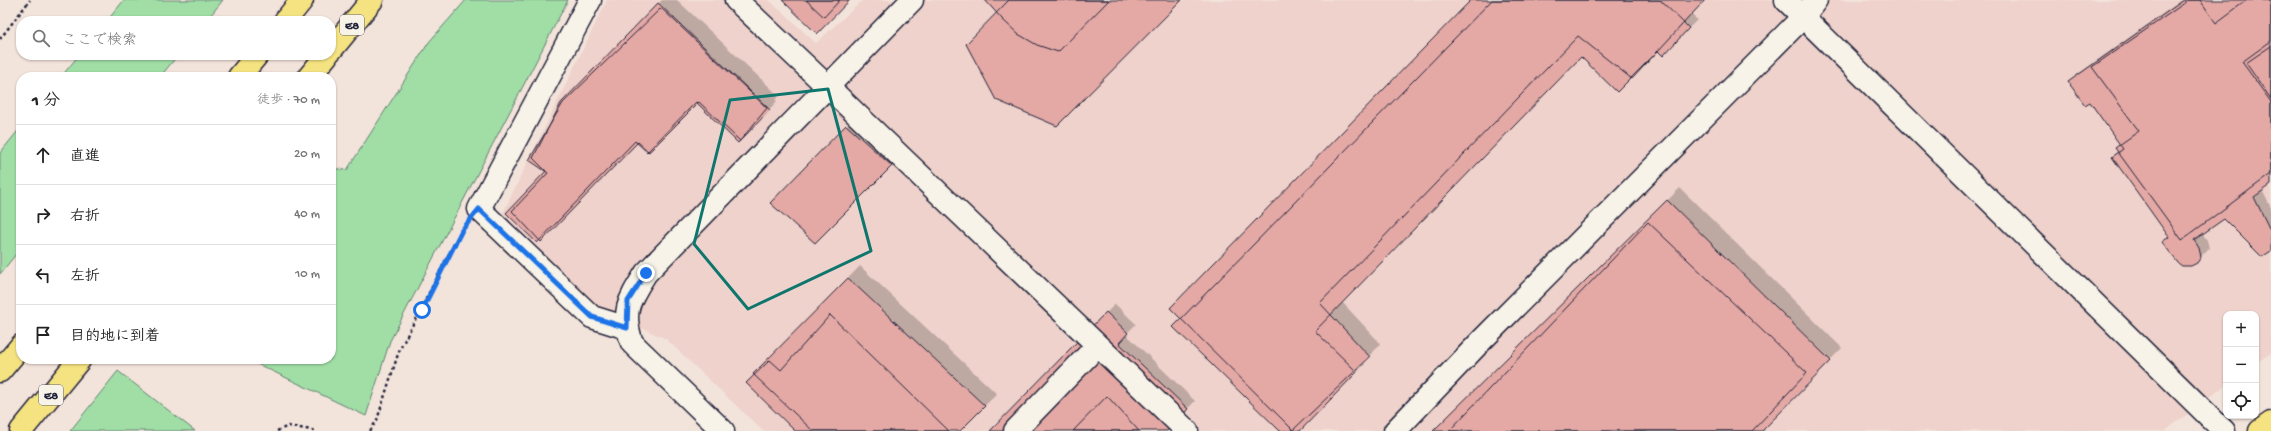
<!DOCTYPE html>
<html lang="ja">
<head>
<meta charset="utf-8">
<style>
  :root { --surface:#fff; --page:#f2f2f2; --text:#222; --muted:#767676; --line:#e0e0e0 }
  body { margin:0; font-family:"Gochi Hand","Klee One",sans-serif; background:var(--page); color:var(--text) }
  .controls { position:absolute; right:12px; bottom:12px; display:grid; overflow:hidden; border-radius:8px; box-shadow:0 1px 3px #0004 }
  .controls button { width:36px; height:36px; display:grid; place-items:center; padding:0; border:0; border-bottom:1px solid var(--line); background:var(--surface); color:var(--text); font:20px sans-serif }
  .stop { position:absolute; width:12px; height:12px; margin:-9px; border:3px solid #1a73e8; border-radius:50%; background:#fff }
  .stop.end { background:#1a73e8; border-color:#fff; box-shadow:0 1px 4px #0008 }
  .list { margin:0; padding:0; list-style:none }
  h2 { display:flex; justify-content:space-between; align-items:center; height:52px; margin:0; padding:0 16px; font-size:17px }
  h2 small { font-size:13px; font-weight:400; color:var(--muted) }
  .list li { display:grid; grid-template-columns:26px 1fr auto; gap:12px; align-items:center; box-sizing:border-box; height:60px; padding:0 16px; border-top:1px solid var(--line) }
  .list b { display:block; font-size:15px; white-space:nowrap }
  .list em { font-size:13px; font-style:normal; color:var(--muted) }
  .icon { flex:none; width:22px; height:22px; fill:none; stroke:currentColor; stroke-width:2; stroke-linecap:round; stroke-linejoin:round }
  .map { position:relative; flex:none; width:2271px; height:431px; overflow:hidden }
  .search { position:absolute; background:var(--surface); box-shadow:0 1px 3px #0004; left:16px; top:16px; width:320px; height:44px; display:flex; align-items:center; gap:10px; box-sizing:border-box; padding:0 14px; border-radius:16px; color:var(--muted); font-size:15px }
  .panel { position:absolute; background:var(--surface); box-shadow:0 1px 3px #0004; left:16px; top:72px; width:320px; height:292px; border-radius:16px }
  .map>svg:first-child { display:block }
</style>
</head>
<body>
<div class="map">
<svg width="2271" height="431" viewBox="0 0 2271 431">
  <rect width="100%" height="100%" fill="#f3e4db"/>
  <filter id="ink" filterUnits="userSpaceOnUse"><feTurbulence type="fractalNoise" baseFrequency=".025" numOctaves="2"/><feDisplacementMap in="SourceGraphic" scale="8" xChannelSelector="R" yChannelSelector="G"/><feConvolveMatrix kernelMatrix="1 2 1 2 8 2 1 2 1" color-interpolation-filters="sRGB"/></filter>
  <g filter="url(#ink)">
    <path fill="#eed2cb" d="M607,0H769L816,43L863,0H2271V353L2256,363V314H2226V385L2165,431H763L666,339L587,303L500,219Z"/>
    <path fill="#a0dea6" stroke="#618070" d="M124,0H223L206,21H107Z
      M466,0H568L390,341L366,416L247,359H331V168L347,170L429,42Z
      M79,55H178L160,77H61Z
      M21,127V248L0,274V153Z
      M118,371L195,431H70Z"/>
    <path fill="#0003" d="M662,0H677L779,96L775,100L777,101L765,114L697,102L638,141L547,171L562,103Z
      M1472,0H1705L1691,14L1697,20L1663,54L1659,50L1632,78L1581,56L1342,302L1381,344L1363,362L1365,364L1299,431H1281L1174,327Z
      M2182,0H2271V184L2262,190L2271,208V250L2225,218L2202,233L2207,240L2209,248L2196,262L2170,236L2113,157L2119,152L2116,148L2121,143L2090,100L2070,82L2078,74Z
      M859,113L903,153L815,242L771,203Z
      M1680,188L1842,348L1763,429L1766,431H1434Z
      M860,266L997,394L958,431H797L755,374Z
      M1115,304L1136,324L1126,334L1195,401L1166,431H991Z"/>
    <path fill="#e4a9a5" stroke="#22223b" d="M782,0H850L817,34Z
      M806,0H840L824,17Z
      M985,0H1109L1058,52L1037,45L1018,34L1002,19Z
      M1009,0H1182L1057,126L996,100L966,44Z
      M1471,0H1705L1632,79L1578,36L1320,303L1370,357L1293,430L1170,308Z
      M1492,0H1660L1689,28L1663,56L1658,51L1617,92L1581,57L1315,331L1357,372L1300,431H1280L1173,327Z
      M2184,0H2200L2216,23L2247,0H2271V41L2242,62L2271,102V185L2254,197L2271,232V251L2262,257L2224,219L2194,240L2199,248L2201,257L2197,263L2191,266H2182L2178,263L2162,242L2169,237L2112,157L2123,149L2090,102L2085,105L2068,82Z
      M2189,0H2271V174L2182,240L2115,148L2139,131L2092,67Z
      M658,3L770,110L738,143L696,102L647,152L635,141L537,243L506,213L546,171L533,158L561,103Z
      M661,8L767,108L740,141L699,102L649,152L638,142L541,242L512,211L548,173L529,160L563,103Z
      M2271,46V99L2246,63Z
      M846,125L892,166L815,243L770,203Z
      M1667,200L1831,361L1762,431H1433Z
      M1648,222L1807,373L1752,431H1449Z
      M848,278L985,406L960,431H813L753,374Z
      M1106,312L1128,333L1119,343L1188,409L1167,431H990Z
      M830,315L949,431H795L746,383L770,360L781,370Z
      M1107,396L1139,431H1073Z"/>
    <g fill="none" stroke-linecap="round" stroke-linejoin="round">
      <defs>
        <path id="street" d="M736,0L827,86
          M1395,431L1483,339L1803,17L1816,0"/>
        <path id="secondary" d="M590,0L479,209L592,317L627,328
          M1786,0L2224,431
          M827,86L1187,431
          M723,431L632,343C621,311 629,300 646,273L912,0
          M1015,431L1097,346"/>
        <path id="primary" d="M2260,431L2271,423"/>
        <path id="highway" d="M285,21L302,0
          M331,50L372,0
          M239,77L257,55
          M309,77L327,55
          M0,371L21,346
          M21,431L80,359"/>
      </defs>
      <use href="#street" stroke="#22223b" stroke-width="25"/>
      <use href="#secondary" stroke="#22223b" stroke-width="25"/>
      <use href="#primary" stroke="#22223b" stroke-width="25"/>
      <use href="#highway" stroke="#22223b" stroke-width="25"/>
      <path stroke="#22223b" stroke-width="2.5" stroke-dasharray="3 3" stroke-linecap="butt" d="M0,39L30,0
        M277,431L288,426L317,431
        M370,431L377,420L399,351L462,230"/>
      <use href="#street" stroke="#f7f3e8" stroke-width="22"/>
      <use href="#secondary" stroke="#f7f3e8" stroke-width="22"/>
      <use href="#primary" stroke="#f5e382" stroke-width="22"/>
      <use href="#highway" stroke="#f5e382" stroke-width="22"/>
    </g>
  </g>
  <g fill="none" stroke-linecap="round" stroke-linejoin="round" filter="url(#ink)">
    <path stroke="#1a73e8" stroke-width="5" d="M422,310L462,230L479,209L592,317L627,328L628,301L646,273"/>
  </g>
  <path fill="none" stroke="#0f766e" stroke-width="3" stroke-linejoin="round" d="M828,89L871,251L748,309L694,244L730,100Z"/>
  <g text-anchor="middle" stroke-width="3" stroke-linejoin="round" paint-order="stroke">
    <g fill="#f7f3e8" stroke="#62616f" stroke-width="1">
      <rect x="340" y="15" width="24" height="20" rx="3"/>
      <rect x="39" y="385" width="24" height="20" rx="3"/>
    </g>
    <g font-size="12" font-weight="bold" fill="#22223b">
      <text x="352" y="29">E8</text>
      <text x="51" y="399">E8</text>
    </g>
  </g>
</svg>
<div class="controls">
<button>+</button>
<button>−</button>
<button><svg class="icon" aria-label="locate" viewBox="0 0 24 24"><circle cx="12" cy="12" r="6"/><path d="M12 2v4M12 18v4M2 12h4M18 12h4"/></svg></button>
</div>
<div class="stop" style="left:422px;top:310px"></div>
<div class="stop end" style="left:646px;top:273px"></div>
<div class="search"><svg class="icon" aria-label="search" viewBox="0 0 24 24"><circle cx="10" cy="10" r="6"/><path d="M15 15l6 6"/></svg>ここで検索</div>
<section class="panel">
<h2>1 分<small>徒歩 · 70 m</small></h2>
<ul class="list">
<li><svg class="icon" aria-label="ahead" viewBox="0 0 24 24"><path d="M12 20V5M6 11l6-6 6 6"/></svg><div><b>直進</b></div><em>20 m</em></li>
<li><svg class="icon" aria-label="right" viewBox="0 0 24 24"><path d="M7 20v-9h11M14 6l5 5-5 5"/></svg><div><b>右折</b></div><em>40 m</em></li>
<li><svg class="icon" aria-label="left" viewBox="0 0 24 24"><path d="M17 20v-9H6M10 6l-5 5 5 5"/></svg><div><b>左折</b></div><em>10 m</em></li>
<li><svg class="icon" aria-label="arrive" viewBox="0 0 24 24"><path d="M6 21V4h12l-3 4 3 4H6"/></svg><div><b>目的地に到着</b></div></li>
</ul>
</section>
</div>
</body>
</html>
